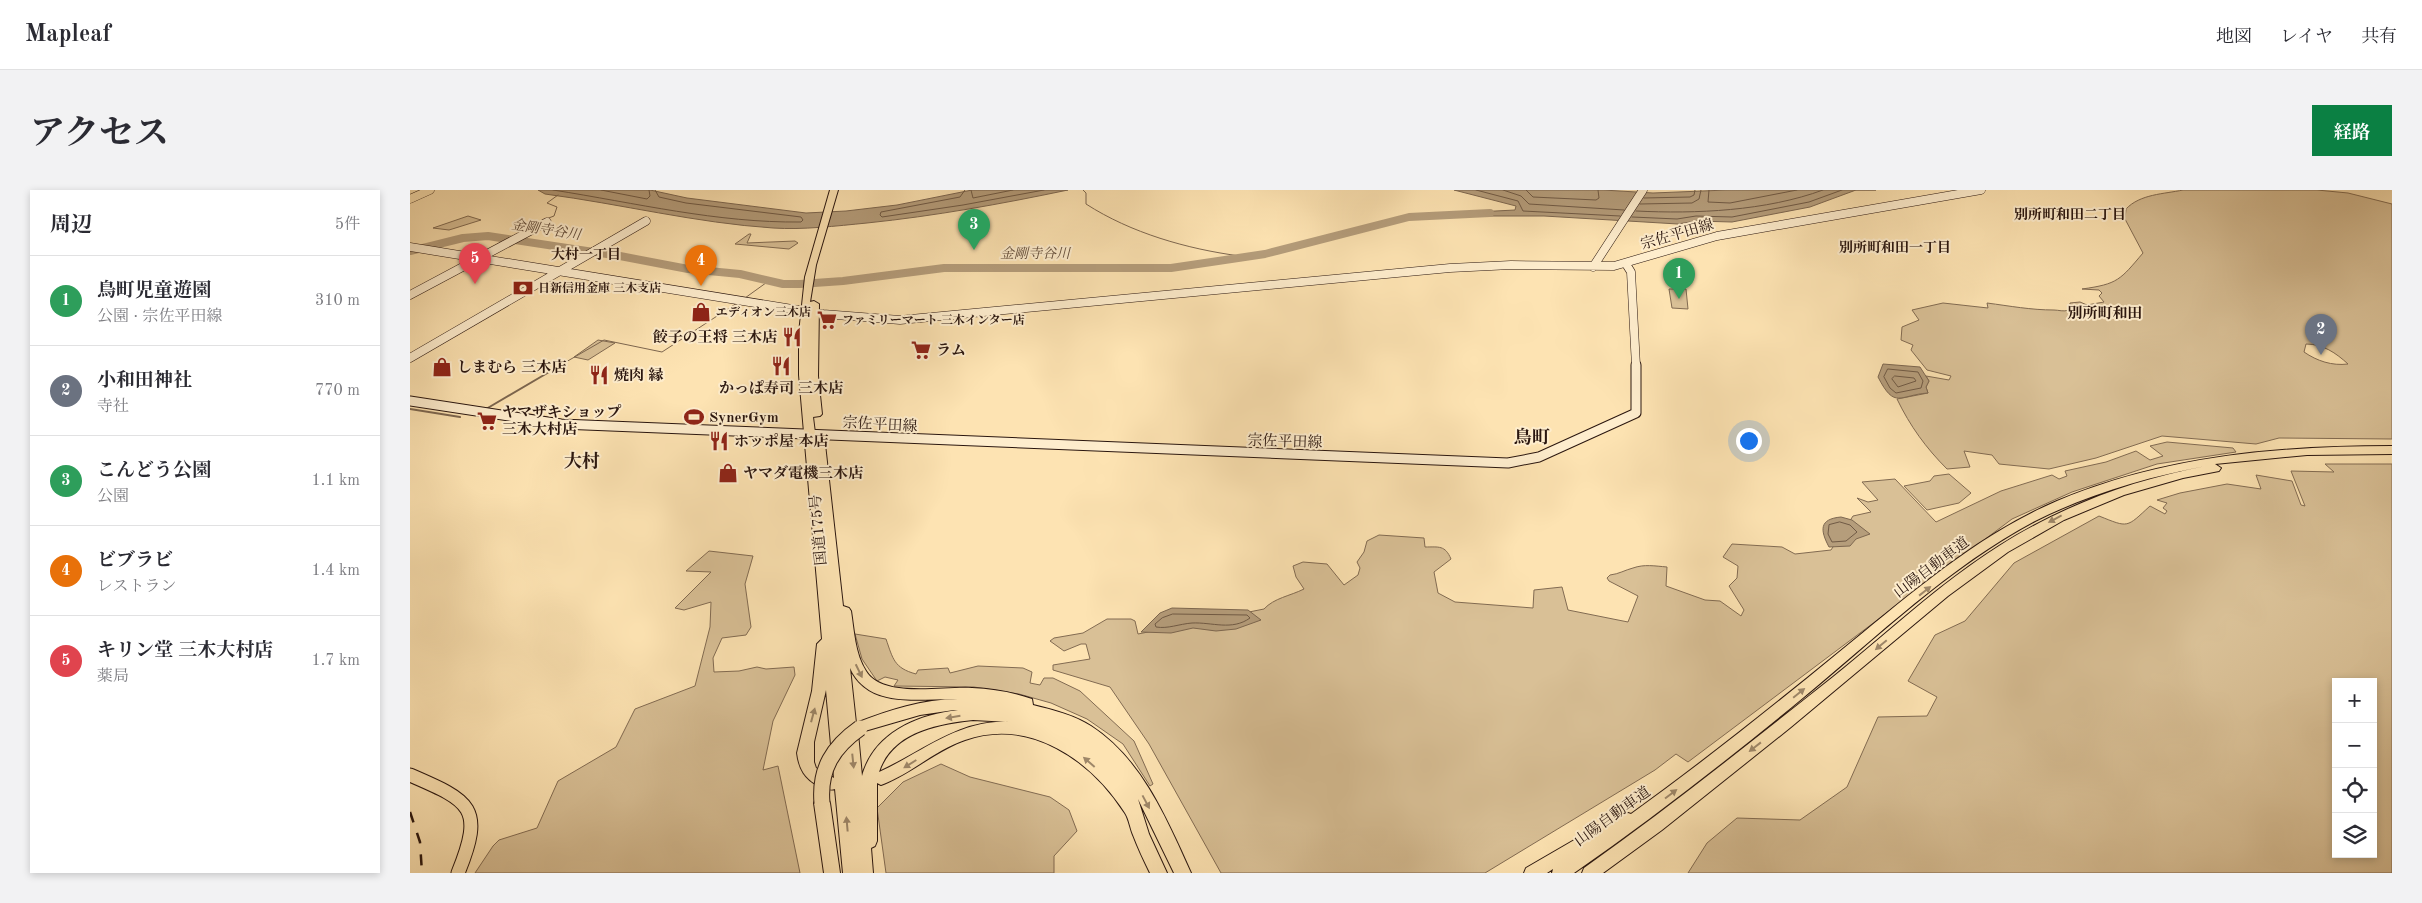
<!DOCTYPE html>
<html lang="ja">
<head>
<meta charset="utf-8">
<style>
  :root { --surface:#fff; --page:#f2f2f3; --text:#2b2b33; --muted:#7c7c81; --line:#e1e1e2; --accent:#0b8043 }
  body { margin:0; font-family:"Old Standard TT","Noto Serif JP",serif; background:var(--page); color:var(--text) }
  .controls { position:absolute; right:15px; bottom:15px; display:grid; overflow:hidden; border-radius:0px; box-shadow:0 2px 8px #0003 }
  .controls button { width:45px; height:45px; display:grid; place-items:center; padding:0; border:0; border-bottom:1px solid var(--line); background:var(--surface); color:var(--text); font:25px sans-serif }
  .you { position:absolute; left:1338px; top:250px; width:18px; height:18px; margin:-12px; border:4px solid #fff; border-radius:50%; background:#1a73e8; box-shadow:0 0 0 8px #1a73e833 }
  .badge { display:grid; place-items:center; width:32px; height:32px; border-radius:50%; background:var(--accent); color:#fff; font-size:16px; font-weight:700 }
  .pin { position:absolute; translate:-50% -41px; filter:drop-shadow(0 1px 2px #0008) }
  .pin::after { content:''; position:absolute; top:26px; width:18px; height:15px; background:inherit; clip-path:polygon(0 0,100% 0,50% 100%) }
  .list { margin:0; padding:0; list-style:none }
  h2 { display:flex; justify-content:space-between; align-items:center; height:65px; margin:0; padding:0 20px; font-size:21px }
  h2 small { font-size:16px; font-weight:400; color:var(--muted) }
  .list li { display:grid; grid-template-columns:32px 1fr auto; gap:15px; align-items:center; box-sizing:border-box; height:90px; padding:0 20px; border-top:1px solid var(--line) }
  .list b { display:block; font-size:19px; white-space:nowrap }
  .list p { margin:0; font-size:16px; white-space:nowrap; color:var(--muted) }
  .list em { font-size:16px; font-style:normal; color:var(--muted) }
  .icon { flex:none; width:28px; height:28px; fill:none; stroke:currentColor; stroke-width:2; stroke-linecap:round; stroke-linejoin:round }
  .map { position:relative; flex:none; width:1982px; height:683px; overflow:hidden; border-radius:0px }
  header { display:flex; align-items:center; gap:30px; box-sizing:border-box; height:70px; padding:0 25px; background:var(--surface); border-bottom:1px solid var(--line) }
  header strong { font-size:24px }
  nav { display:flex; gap:28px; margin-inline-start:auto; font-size:18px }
  .intro { display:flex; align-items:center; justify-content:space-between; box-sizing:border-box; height:120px; padding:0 30px }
  h1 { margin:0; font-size:35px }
  .button { padding:12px 22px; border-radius:0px; background:var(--accent); color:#fff; font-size:18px; font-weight:700 }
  main { display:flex; gap:30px; padding:0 30px }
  aside { flex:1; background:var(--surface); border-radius:0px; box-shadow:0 2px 8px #0003 }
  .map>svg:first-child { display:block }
</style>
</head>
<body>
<header>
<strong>Mapleaf</strong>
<nav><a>地図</a><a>レイヤ</a><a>共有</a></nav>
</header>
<div class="intro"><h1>アクセス</h1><a class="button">経路</a></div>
<main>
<aside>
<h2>周辺<small>5件</small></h2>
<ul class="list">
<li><span class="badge" style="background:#2e9e5b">1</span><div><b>鳥町児童遊園</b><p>公園 · 宗佐平田線</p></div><em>310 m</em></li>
<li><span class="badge" style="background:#6b7280">2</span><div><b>小和田神社</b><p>寺社</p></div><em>770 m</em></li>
<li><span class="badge" style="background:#2e9e5b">3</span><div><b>こんどう公園</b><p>公園</p></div><em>1.1 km</em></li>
<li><span class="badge" style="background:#e8710a">4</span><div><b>ビブラビ</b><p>レストラン</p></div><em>1.4 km</em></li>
<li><span class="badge" style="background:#e0444e">5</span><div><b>キリン堂 三木大村店</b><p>薬局</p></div><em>1.7 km</em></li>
</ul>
</aside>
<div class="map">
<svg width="1982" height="683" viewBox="0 0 1982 683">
  <rect width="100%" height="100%" fill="#fde3b2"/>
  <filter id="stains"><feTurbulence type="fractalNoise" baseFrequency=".004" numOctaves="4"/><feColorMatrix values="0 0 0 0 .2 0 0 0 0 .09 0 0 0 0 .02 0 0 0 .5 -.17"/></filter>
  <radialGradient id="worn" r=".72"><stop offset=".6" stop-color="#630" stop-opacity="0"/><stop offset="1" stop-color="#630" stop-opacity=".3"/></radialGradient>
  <path fill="#d9c096" stroke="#826b52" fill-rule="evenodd" d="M1773,0H1907L1938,3L1982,14V249L1869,248L1846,254L1752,246L1686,268L1639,279L1589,274L1582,265L1554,261L1560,277L1537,279C1516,258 1500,236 1487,209L1518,203L1516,197L1519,191L1516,186L1539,190L1541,186L1517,180L1501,160L1503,155L1491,150L1492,137L1509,130L1502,120L1533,113L1578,118L1577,113C1600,116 1621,120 1644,120C1649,120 1653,122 1659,120L1660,113L1670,112L1677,115L1694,112L1689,106L1692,103L1689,100L1672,99C1708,94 1710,90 1733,63L1715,29L1716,19C1730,4 1754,4 1773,0ZM1896,154C1913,154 1926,163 1938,174C1922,176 1907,171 1894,162Z
    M58,26L71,30L39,40L23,38Z
    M339,44H341L337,53L385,51L388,53L379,59L325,54Z
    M1259,99H1276L1278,119L1262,118Z
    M188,150L205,153L178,170L164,167Z
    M1757,252L1823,258L1826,262L1747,274L1662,302L1602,329L1278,572L1266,564L1245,580L1075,683H811L739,554L700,497L643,480V475L680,469L676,454H671L654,461L640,451L644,448L673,443L697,429H721L725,431L728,444L854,419C864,408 880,406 894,399L886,387L883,376L893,372L917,374L934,395L948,385L950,378L947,372L954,362L957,351L969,345L1014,348L1015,357C1029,357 1035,355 1041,369L1024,382L1028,403L1045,412L1123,418L1124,400L1152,397L1158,420L1218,432L1228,406L1199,391L1197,388L1200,385C1209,384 1215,380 1223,378C1234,374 1245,376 1257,377L1256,396L1295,410L1310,411L1331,426L1334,420L1319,396L1327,388L1328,376L1313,367L1322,354L1372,357L1385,364L1421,360L1443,326L1461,322L1447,308L1458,312L1468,310L1452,292L1485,289L1526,332L1591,301L1642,285L1649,289L1657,286L1655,281L1696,272L1726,261L1740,270L1753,266L1740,256Z
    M1915,274H1982V683H1278L1297,653L1327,628L1390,630L1437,597L1468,527L1517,526L1527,507L1498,491L1525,445L1555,431L1604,373L1689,326C1719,338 1716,338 1740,316L1755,324L1757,321L1753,318L1757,313L1747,310L1770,303L1817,294L1851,299L1846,285L1882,291L1891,315L1895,316L1881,281L1924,282ZM1926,492H1963V664H1926Z
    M1539,284L1561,303L1549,313L1517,320L1494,296L1520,291L1524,286Z
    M299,361L343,366L335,394L341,437L336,445L312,448L303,468L304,482L329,481L347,477L356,479L384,477L385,485L363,531L353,580L368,576L390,683H65L83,656L89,650L127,638L148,591L206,557L225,519L285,496L300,437L301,412L274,420L265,418L301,382L276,381Z
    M445,444L476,449C483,469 484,478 506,484L508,480L538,478L540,483L568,476L613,478L622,482L620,493L630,495L634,488H643L670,501L724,551L743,594L740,596L713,554L677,529L641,513L609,504L564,497L484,496L488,490L475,487L467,491L452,469Z
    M531,574L560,587L640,607L659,620L667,641L644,666V683H476L467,618L493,592Z"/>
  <path fill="#b59d7b" stroke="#7d6750" d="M128,0H240L277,8L396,23L436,21L487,15L562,0H658C591,14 525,26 457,33C426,36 393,40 363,38C286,33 211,14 135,4Z
    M1044,0H1193L1243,3L1317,0H1466H1446L1400,17L1322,32L1286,31L1268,34L1134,26H1064L1066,22L1105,20L1106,16Z
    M1473,174L1510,177L1519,191L1516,197L1518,203C1489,205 1485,220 1468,187Z
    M1431,327L1442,330L1460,344L1446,349L1440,356L1419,357C1410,340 1409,329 1431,327Z
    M762,418L838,420L851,430L826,439L806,441L783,438L761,443L731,442L750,423Z"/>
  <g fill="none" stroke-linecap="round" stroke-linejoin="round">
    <path stroke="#705a45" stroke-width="1" d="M143,0C226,13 307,33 391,32L393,30L391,27L276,13L249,7L245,0
      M191,0L237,9L240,6L239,0
      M555,0L550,7L471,22L470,25L472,27L553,15L634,0
      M561,0L563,8L603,0
      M1066,0L1108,11L1113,21L1210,26
      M1093,0L1111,6L1119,14L1214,20
      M1116,0L1123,7L1186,10L1189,8L1188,0
      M1299,0L1298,12L1320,13L1387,0
      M1234,8L1280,7L1284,5L1285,0
      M1230,14L1282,13L1289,9L1291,0
      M1226,21C1286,24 1356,21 1413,0
      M1222,27L1267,29L1286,26L1322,27L1399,12L1432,0
      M1478,179L1508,182L1513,191L1511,198L1486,203L1480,198L1474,187Z
      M1485,186L1504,188L1506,191L1488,197L1482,189Z
      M1430,332L1440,335L1447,342L1436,351L1422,352L1418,344L1419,335Z
      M763,424L837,425L840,428C822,441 802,432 782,433C769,434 758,439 746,437L745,434L752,428Z"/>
    <path stroke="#7d6750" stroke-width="1" d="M673,0L676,3V14C721,43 777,59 830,66L829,69
      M136,29L144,26L147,17L137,13L148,5
      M335,108L360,90
      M149,176L194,150L252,162L327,113"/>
    <path stroke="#7d6750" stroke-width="2" d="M0,219L50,227
      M76,219L151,175"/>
    <path stroke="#b59d7b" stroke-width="8" d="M0,61L53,48L78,46L210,66L278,79L330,84L373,94H390L433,91L534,78H761L855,64L999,27L1080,23"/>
    <defs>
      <path id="secondary-far1" d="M0,57L413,124L490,130L1040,78L1101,75L1204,76L1307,46L1571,0
        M1216,74L1221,82L1226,176
        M1183,77L1233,0
        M0,105L137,32
        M0,168L236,31"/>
      <path id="secondary" d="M0,211L151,234L1098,273L1129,267L1226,223V175"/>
      <path id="primary-far1" d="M0,9L20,0"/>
      <path id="primary" d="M0,585C60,611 75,617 48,683"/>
      <path id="highway" d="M420,0H428L406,75L400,112L404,111L409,114L408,186L412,224L410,226L403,227L406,251L413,252L415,254L433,416L439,418L441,421C444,440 445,464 456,481C473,509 533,496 562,498C583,499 602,502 622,509L623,515C643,520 664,525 681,536C732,569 757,630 781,683H764L728,609L739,644L757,683H740C734,671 728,658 723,645C720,638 719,629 715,623C681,570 620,527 555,550C525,560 501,584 471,595L467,593V651L465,656L461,658L463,683H433L425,599C419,601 415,598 409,596C395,589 389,579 387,563L402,501L407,454L412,449L389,185V143L395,87ZM440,478C459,520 511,508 548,509C513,509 479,520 446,533ZM416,500L424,588L406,578L404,572V552ZM544,520H548C506,525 464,543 452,586L448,543L510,525ZM563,530L600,532C549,529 513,562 469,582C482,542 527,534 563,530Z
        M1982,256V264L1897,265L1805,274L1811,278L1809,281L1773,288L1714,305L1654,330L1598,362L1538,406L1381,537L1252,640L1193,683H1172L1174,678C1260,617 1341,552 1423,487C1478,443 1529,394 1589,356C1652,316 1722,290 1796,276C1737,287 1679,304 1625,331C1540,376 1468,446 1394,507C1320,568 1243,628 1164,683H1142L1143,679L1137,683H1114L1116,678L1197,631L1218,623L1221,624C1292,573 1361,518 1428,463C1497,407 1565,346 1647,311C1753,266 1868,256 1982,256Z
        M412,606L418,608L420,613L430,683H414L404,613L406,608Z"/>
    </defs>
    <use href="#secondary-far1" stroke="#2a160f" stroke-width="9"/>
    <use href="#secondary" stroke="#2a160f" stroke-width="11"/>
    <use href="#primary-far1" stroke="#2a160f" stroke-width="9"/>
    <use href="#primary" stroke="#2a160f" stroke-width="15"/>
    <use href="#highway" stroke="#2a160f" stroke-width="2"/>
    <use href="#secondary-far1" stroke="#feedcd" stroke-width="8"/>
    <use href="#secondary" stroke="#feedcd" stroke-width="9"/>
    <use href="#primary-far1" stroke="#fde3b2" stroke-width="8"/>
    <use href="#primary" stroke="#fde3b2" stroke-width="13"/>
    <use href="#highway" fill="#fde3b2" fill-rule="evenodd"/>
    <path stroke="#2a160f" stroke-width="2.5" stroke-dasharray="11 11" stroke-linecap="butt" d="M0,622L10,652L12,683"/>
    <defs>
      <path id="highway-bridge" d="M412,613C409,579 423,557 450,538"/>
    </defs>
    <use href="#highway-bridge" stroke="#2a160f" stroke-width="17" stroke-linecap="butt"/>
    <use href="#highway-bridge" stroke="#fde3b2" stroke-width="15"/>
  </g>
  <defs><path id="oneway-solid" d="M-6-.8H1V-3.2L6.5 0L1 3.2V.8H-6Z" transform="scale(1.25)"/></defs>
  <g fill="#9e8769">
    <use href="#oneway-solid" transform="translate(1645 329) rotate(152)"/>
    <use href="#oneway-solid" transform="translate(1515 401) rotate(-38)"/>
    <use href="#oneway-solid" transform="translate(1471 455) rotate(140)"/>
    <use href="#oneway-solid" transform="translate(449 481) rotate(64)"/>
    <use href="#oneway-solid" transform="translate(1389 503) rotate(-39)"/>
    <use href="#oneway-solid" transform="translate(403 525) rotate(-75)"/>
    <use href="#oneway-solid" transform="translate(543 527) rotate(171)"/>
    <use href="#oneway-solid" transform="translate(1345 557) rotate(142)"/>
    <use href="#oneway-solid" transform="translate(443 571) rotate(84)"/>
    <use href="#oneway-solid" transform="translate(679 572) rotate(-139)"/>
    <use href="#oneway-solid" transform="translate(500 574) rotate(148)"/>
    <use href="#oneway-solid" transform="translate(1261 604) rotate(-37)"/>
    <use href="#oneway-solid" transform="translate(736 612) rotate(62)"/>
    <use href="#oneway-solid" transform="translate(437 634) rotate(-95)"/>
  </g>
  <defs>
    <symbol id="bank-bare" viewBox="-9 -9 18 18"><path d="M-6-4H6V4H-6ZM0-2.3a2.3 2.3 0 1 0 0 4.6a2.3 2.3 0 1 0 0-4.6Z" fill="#8f2418" stroke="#feedcd" stroke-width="2.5" paint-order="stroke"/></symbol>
    <symbol id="shop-bare" viewBox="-9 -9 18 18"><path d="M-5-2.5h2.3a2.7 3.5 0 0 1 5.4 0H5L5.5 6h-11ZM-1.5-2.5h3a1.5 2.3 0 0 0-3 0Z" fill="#8f2418" stroke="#feedcd" stroke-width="2.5" paint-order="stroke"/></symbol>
    <symbol id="supermarket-bare" viewBox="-9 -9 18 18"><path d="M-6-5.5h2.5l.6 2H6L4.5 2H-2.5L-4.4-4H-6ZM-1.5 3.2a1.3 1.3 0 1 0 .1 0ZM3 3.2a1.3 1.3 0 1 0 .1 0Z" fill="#8f2418" stroke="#feedcd" stroke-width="2.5" paint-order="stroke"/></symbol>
    <symbol id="restaurant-bare" viewBox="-9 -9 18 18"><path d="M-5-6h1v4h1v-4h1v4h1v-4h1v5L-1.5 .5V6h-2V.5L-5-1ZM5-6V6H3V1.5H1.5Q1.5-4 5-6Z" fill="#8f2418" stroke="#feedcd" stroke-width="2.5" paint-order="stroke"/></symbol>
    <symbol id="stadium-bare" viewBox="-9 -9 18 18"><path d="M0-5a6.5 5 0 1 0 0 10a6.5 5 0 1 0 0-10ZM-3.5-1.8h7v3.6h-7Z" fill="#8f2418" stroke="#feedcd" stroke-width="2.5" paint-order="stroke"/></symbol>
  </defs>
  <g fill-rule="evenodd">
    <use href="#bank-bare" x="99" y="84" width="28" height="28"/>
    <use href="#shop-bare" x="277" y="108" width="28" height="28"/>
    <use href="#supermarket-bare" x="403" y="116" width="28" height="28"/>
    <use href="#restaurant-bare" x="368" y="133" width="28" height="28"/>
    <use href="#supermarket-bare" x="497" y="146" width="28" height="28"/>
    <use href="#restaurant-bare" x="357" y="162" width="28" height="28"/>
    <use href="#shop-bare" x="18" y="163" width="28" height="28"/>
    <use href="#restaurant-bare" x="175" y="171" width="28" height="28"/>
    <use href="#stadium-bare" x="270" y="213" width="28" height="28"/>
    <use href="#supermarket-bare" x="63" y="217" width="28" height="28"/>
    <use href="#restaurant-bare" x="295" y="237" width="28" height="28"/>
    <use href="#shop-bare" x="304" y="269" width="28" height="28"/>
  </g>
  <g text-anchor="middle" stroke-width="4" stroke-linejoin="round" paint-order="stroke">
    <g font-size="12" font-weight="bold" fill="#2a160f" stroke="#feedcd" text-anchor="start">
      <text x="128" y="102">日新信用金庫 三木支店</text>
      <text x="306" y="126">エディオン三木店</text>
      <text x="432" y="134">ファミリーマート 三木インター店</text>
    </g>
    <g font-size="14" font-weight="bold" fill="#2a160f" stroke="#feedcd">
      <text x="1660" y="29">別所町和田二丁目</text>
      <text x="1485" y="62">別所町和田一丁目</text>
      <text x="176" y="69">大村一丁目</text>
    </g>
    <g font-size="14" font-style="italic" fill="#624c3a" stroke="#feedcd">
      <text transform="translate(136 39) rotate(9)" y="5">金剛寺谷川</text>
      <text x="625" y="68">金剛寺谷川</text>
    </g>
    <g font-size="15" fill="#2a160f" stroke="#feedcd">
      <text transform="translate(1267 44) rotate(-16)" y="5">宗佐平田線</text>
      <text transform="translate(470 234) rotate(3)" y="5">宗佐平田線</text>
      <text transform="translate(875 251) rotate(2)" y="5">宗佐平田線</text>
      <text transform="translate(408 340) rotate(-95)" y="5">国道175号</text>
      <text transform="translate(1521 377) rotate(-37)" y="5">山陽自動車道</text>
      <text transform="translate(1202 626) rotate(-36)" y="5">山陽自動車道</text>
    </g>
    <g font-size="15" font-weight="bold" fill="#2a160f" stroke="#feedcd">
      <text x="1695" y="128">別所町和田</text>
    </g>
    <g font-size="15" font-weight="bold" fill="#2a160f" stroke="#feedcd" text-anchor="start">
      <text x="367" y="152" text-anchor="end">餃子の王将 三木店</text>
      <text x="526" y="165">ラム</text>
      <text x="47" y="182">しまむら 三木店</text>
      <text x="204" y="190">焼肉 縁</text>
      <text x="371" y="203" text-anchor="middle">かっぱ寿司 三木店</text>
      <text x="92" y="227">ヤマザキショップ<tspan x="92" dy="17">三木大村店</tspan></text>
      <text x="299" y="232">SynerGym</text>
      <text x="324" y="256">ホッポ屋 本店</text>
      <text x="333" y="288">ヤマダ電機三木店</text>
    </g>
    <g font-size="18" font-weight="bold" fill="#2a160f" stroke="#feedcd">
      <text x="1122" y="253">鳥町</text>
      <text x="172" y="277">大村</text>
    </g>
  </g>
  <rect width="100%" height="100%" filter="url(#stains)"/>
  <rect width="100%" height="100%" fill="url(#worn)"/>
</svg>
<div class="controls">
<button>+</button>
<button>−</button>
<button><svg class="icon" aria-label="locate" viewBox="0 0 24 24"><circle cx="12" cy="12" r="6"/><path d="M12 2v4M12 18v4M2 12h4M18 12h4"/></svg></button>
<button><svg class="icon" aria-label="layers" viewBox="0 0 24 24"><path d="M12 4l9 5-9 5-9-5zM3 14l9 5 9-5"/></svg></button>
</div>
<div class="you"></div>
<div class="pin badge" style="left:1269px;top:109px;background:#2e9e5b">1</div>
<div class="pin badge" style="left:1911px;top:165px;background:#6b7280">2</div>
<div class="pin badge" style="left:564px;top:60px;background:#2e9e5b">3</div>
<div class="pin badge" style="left:291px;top:96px;background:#e8710a">4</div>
<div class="pin badge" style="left:65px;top:94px;background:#e0444e">5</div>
</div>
</main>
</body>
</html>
